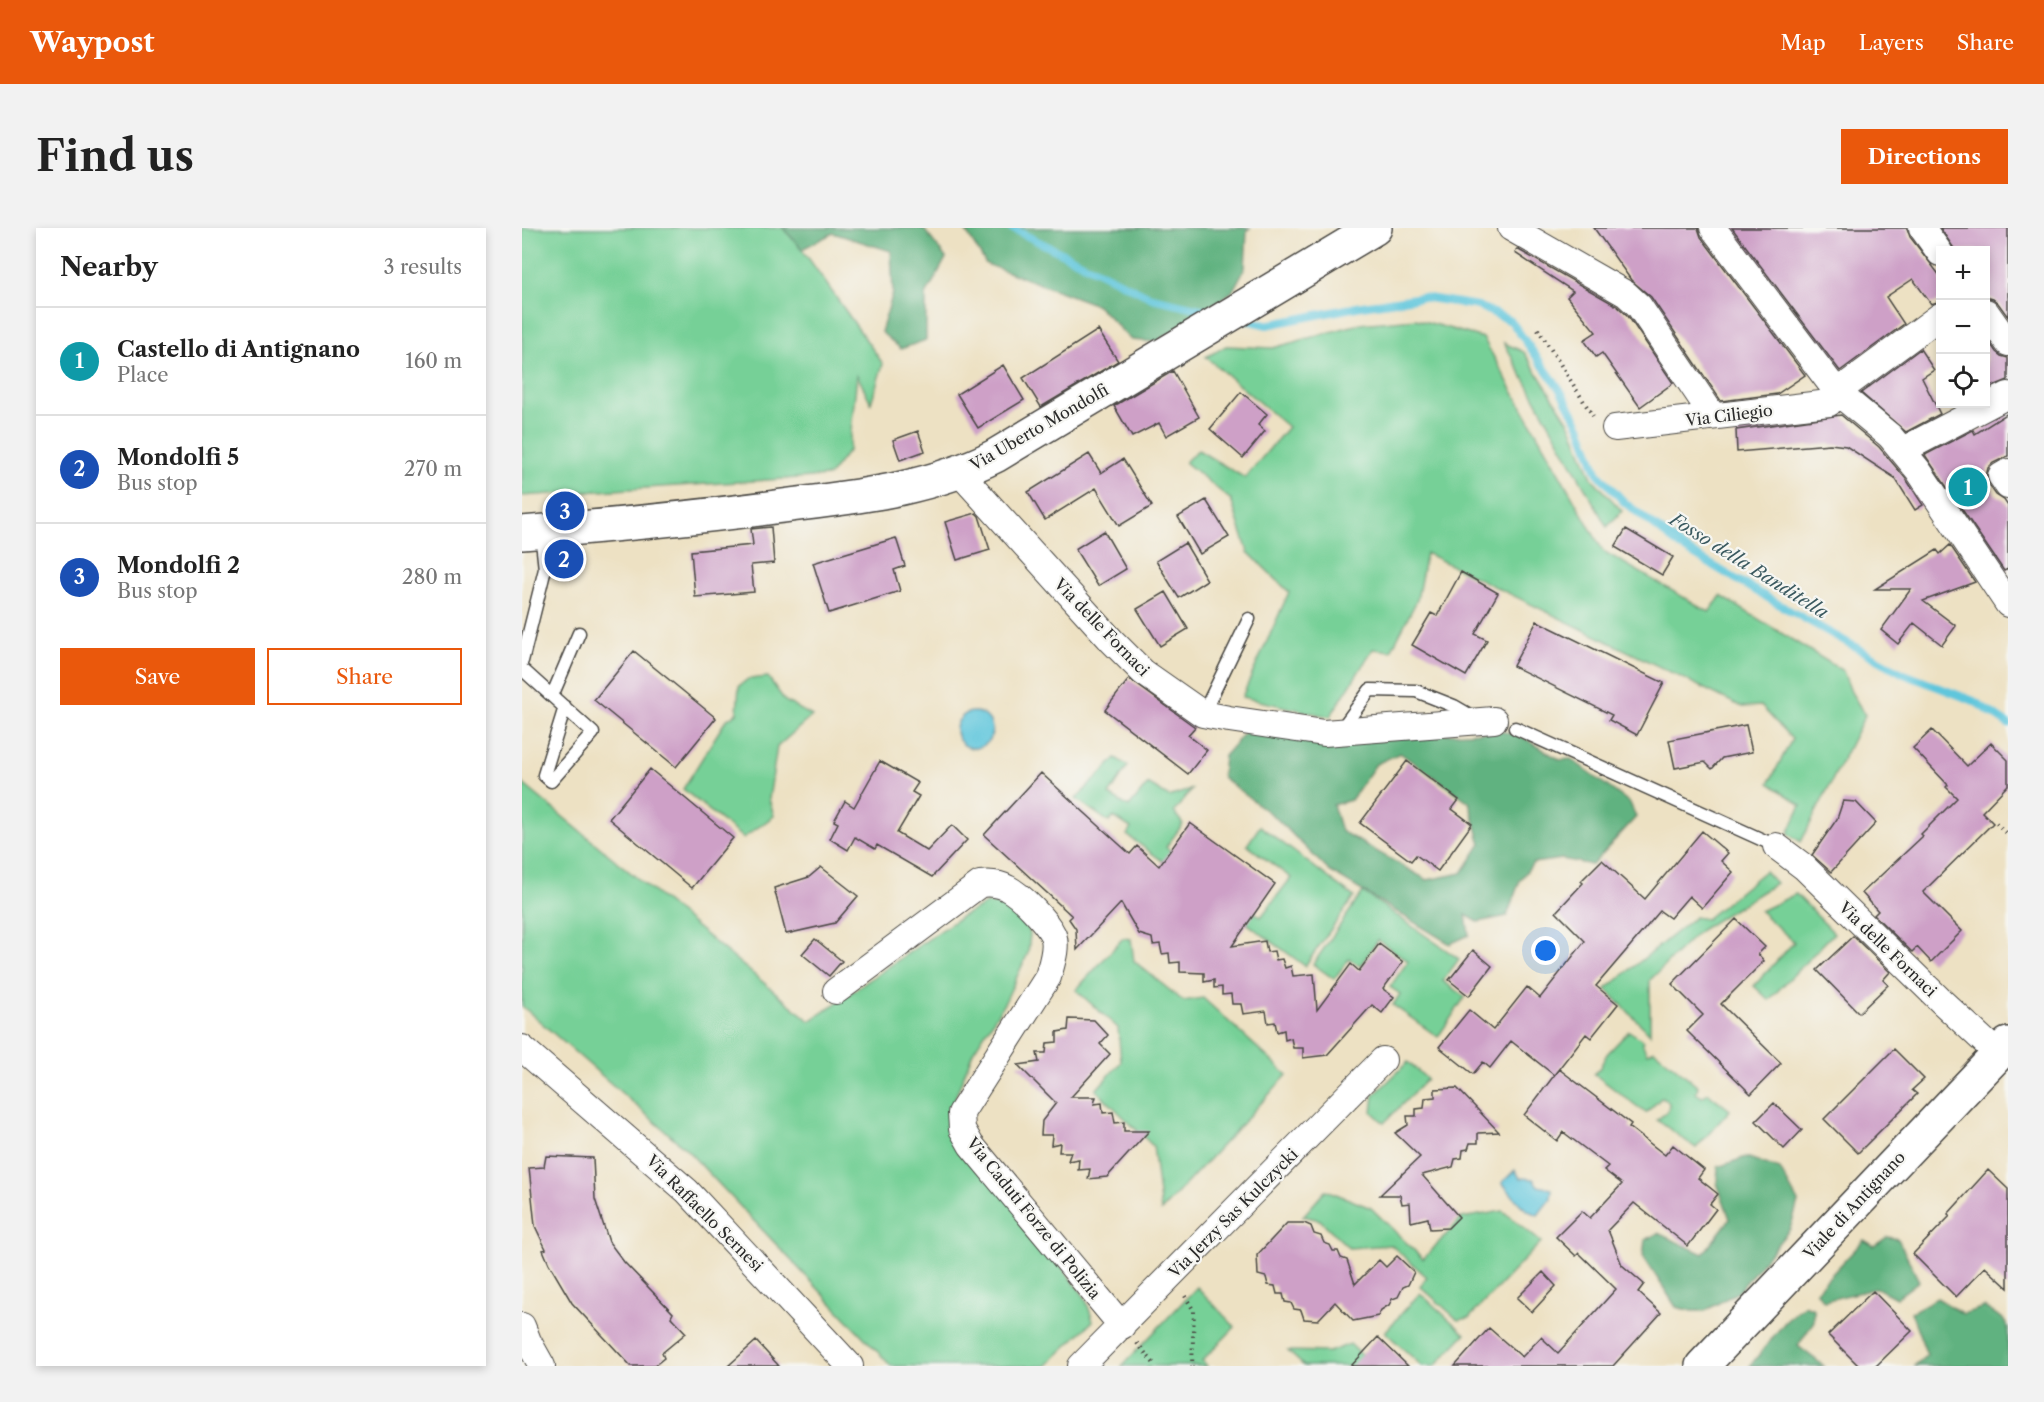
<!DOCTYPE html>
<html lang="en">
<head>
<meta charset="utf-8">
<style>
  :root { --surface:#fff; --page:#f2f2f2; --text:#222; --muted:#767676; --line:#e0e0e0; --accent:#ea580c }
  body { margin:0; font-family:"Libre Caslon Text",serif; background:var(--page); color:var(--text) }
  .controls { position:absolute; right:18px; top:18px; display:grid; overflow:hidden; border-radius:0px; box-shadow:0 3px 9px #0003 }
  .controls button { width:54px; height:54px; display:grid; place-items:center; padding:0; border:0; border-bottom:2px solid var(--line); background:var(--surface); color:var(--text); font:30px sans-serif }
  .you { position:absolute; left:1024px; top:723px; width:21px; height:21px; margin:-15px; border:4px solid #fff; border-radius:50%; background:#1a73e8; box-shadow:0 0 0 9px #1a73e833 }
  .badge { display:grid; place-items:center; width:39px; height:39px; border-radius:50%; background:var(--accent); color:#fff; font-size:20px; font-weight:700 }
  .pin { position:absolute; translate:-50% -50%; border:3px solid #fff; box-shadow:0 2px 6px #0006 }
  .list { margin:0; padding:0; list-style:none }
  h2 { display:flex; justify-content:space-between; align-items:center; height:78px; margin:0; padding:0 24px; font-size:26px }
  h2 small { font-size:20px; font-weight:400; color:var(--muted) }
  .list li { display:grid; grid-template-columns:39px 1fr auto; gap:18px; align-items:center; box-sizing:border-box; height:108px; padding:0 24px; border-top:2px solid var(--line) }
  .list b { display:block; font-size:22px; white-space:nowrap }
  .list p { margin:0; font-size:20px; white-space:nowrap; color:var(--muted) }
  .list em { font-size:20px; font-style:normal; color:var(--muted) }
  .actions { display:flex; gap:12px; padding:18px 24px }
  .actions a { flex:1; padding:14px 0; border:2px solid var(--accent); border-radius:0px; text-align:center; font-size:21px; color:var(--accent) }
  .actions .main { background:var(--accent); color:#fff }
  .icon { flex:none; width:33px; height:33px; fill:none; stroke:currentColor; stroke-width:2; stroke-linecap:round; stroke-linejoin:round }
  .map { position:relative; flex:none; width:1486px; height:1138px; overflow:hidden; border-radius:0px }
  header { display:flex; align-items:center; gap:36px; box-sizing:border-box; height:84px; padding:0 30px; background:var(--accent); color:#fff }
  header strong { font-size:28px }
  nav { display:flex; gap:33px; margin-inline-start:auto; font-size:21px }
  .intro { display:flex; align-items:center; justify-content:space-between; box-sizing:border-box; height:144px; padding:0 36px }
  h1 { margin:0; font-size:42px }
  .button { padding:15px 27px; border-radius:0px; background:var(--accent); color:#fff; font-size:21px; font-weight:700 }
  main { display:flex; gap:36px; padding:0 36px }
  aside { flex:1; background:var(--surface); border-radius:0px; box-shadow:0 3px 9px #0003 }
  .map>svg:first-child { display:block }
</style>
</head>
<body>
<header>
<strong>Waypost</strong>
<nav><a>Map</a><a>Layers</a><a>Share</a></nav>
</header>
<div class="intro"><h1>Find us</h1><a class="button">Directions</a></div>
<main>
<aside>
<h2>Nearby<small>3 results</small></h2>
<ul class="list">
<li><span class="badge" style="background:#0f9aa8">1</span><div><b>Castello di Antignano</b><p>Place</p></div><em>160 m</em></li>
<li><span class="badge" style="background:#1a4fb4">2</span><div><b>Mondolfi 5</b><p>Bus stop</p></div><em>270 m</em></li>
<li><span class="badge" style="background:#1a4fb4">3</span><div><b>Mondolfi 2</b><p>Bus stop</p></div><em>280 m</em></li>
</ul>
<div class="actions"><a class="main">Save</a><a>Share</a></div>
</aside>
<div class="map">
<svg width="1486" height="1138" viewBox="0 0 1486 1138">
  <rect width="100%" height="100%" fill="#f6f6f2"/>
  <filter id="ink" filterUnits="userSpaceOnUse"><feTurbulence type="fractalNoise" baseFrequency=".0167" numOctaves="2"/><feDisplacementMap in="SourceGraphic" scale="12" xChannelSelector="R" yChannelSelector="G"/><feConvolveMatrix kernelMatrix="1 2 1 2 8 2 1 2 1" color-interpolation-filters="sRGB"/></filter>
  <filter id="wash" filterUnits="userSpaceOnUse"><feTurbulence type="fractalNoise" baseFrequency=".008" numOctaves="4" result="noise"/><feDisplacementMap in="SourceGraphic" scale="24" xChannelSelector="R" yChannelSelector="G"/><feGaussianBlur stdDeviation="1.35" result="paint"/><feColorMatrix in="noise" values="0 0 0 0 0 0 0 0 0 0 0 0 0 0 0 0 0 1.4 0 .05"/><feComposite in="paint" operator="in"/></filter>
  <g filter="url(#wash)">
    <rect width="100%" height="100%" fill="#ede1c3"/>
    <path fill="#76d097" stroke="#507e61" stroke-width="1.5" d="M0,0H261L280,21L361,136L349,175L335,147L327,222L307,248L0,268Z
      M894,91L961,110L1081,323L1187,384L1199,368L1321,443L1329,464L1343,487L1279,614L1266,606L1279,577L1247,555L1270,511L1239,478L1220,479L904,325L895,372L869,423L851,421L808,489L720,469L767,364L726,324L709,272L663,234L676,222L723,250L766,199L684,129L704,118L751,120L837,96Z
      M982,115L1002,124L1048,196L1070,250L1100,283L1085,299Z
      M246,449L263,473L290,488L255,519L247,571L252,588L221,610L161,561L204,492L215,485L217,458L226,451Z
      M594,530L606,538L587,567L607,579L626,556L647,569L670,561L652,584L661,596L644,619L739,689L769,650L725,617L738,598L832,669L783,738L605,607L609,600L592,589L587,594L554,571Z
      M0,555L288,793L440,688L466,675L489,680L503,693L508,706L506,725L483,774L451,824L433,870L428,894L563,1069L571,1093L524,1138H369L164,921L0,778Z
      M1243,643L1254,655L1177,703L1128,752V806L1084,761L1173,689L1184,691Z
      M841,664L937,731L921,753L943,769L916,809L871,777L878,766L868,759L886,733L856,712L838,738L827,731L812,751L791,736Z
      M1274,666L1312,705L1247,772L1232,758L1272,714L1238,683Z
      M601,710L609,711L612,733L661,773L681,770L765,847L639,983L631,918L574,862L599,834L596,800L554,762Z
      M1107,803L1122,813L1120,815L1125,825L1132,822L1176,858L1174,865L1180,869L1186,865L1208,882L1174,920L1135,892L1146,883L1147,875L1140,869L1124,885L1072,846L1077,841L1085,826Z
      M886,834L905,851L862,895L850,884L852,867Z
      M804,962L849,980L901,1031L940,990L981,983L1019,1014L947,1090L936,1092L898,1058L905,1049L869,1017L827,1020L798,992L781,988Z
      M675,1059L713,1099L680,1133L685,1138H600Z
      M898,1065L943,1106L913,1138H900L863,1104Z
      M828,1116L851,1138H782L766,1123L807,1124Z"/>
    <path fill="#60b280" stroke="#466e56" stroke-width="1.5" fill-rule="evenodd" d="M261,0H401L424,30L404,67V112L379,121L359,104L371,65L369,23L311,5L280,21Z
      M442,0H728L725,2L723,40L710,64L634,114L609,112L575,77L464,36Z
      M726,501L853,510L978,503L999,508L1038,532L1049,531L1108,575L1114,589L1070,637L1040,631L1011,635L998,652L985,688L956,694L944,687L947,707L928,716L807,643L755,591L700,549L702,528ZM878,525L947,574L959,616L940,645L905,652L819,603L811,577L829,572L854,536Z
      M1224,929L1258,941L1276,974L1268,1001L1216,1064L1183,1083H1170L1154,1079L1121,1028L1123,1012L1136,1005L1181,1026L1208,991L1195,955L1196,939Z
      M1365,1009L1376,1011L1397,1053L1374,1070L1355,1060L1302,1073L1294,1063L1342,1012L1352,1018Z
      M1415,1070L1441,1086L1462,1079L1480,1090L1486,1099V1138H1392L1405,1127L1389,1084Z
      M1282,1077L1292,1081V1093L1276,1118L1302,1138H1228L1263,1094Z"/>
    <path fill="#5fc6dc" stroke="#457884" stroke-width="1.5" d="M434 502a18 18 0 1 1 36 0a18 18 0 1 1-36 0Z
      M993,942L998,950L1011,951L1016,958L1030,961L1029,970L1016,987C998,982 993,968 980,955Z"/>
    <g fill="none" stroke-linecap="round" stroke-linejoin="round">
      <path stroke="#5fc6dc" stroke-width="8" d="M489,0L630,70L691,84
        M720,91L745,97L840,78L900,69L956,78L989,93L1037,160L1058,198L1075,244L1102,274L1161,320L1258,377L1382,446L1452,473L1486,496"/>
    </g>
    <g id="blocks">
      <path fill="#cea0c7" d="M1072,0H1176L1179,9L1283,147L1255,166L1199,173L1129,69L1109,52Z
        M1210,0H1385L1388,9L1419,49V73L1409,76L1391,51L1364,69L1382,96L1318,143Z
        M1418,0H1486V89L1476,75L1471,71L1464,69V22H1433Z
        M995,21L1095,78L1106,88L1151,155L1118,179L1080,125L1074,129L1062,112L1074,104L1045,69L1051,63L993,25Z
        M576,102L596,133L519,179L501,150Z
        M1464,109L1474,124L1479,128L1486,130V152L1469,159L1464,151Z
        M1398,121L1412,142L1400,150L1418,186L1384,204L1339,165Z
        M481,137L502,172L456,200L435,166Z
        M651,143L677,189L644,208L637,195L610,209L592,178Z
        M719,164L745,186L736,197L743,203L721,230L688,201Z
        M1486,185V228L1471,235L1466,240L1464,248L1467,257L1474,267L1482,272L1486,278V341L1482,343L1403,227L1451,202L1453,206Z
        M1319,187L1357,219L1384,251L1401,277L1393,282L1373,250L1324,218L1308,216L1215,224L1214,202Z
        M396,203L403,223L378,232L371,212Z
        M567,226L579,245L601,231L630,278L597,298L574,260L523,292L506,264Z
        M684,272L707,309L678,326L656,289Z
        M454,285L457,288L468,322L435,332L423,294Z
        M249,299L252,335L229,337L232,364L173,369L169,323L231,317L229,301Z
        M1104,301L1151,329L1140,347L1093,319Z
        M582,303L604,341L576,358L553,321Z
        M374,310L383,338L372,342L378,363L307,385L291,335Z
        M663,315L685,352L657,370L634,333Z
        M1428,317L1453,354L1401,373L1434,398L1420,417L1392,395L1376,416L1359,402L1389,361H1353L1415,322L1418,326Z
        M939,344L976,365L953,406L965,412L944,448L890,417L909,385L915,388Z
        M644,364L666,401L638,418L615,381Z
        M1015,393L1142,455L1115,507L1087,492L1090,487L991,438Z
        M112,423L194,490L154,539L72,472Z
        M607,451L673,499L666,507L685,522L666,546L583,482Z
        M1224,497L1230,524L1200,530L1190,541L1183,534L1153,540L1147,512Z
        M1410,502L1445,538L1469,515L1486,532V557L1460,584L1471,595L1401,664L1440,703L1409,734L1395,719L1390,724L1352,687L1356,683L1340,665L1401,608L1399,606L1435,570L1424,559L1426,557L1391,520Z
        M358,533L396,555L390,564L397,568L375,605L405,623L430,597L445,612L410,649L355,617L353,621L333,609L326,622L308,611L316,595L312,593L323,573L332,579Z
        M885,533L937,572L930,581L950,596L916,643L894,627L889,633L838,595Z
        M128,541L211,610L170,660L87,591Z
        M519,545L608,626L615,618L637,638L668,595L753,656L710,718L743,713L745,724L752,723L754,732L760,731L763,740L769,738L771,748L792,746L795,782L829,736L837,743L857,716L881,734L861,761L872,769L860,785L850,777L805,827L781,830V820H771L769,810L763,812L762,802L755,804L753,794L746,795L744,783L721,786L719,776H710L709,766L700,767V759L692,760V752L682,754V745L658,744V734L648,735L647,725L640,726L638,716L631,717L630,710L617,706L599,675L555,722L554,701L547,691L550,688L462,607Z
        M1321,573L1334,574L1354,595L1309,644L1290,627L1315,591Z
        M1180,603L1206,625L1199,633L1211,644L1180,680L1167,668L1148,690L1138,683L1074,758L1096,776L1069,810L1064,806L1032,847L989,813L968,840L961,834L951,846L917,819L947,782L971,802L1005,759L1018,770L1063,713L1034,684L1061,655L1059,653L1080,632L1123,671Z
        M299,639L336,668L313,695L264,706L252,660L287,649Z
        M1214,691L1243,719L1236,726L1242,733L1199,776L1259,835L1229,866L1165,803L1181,787L1150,756Z
        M1331,708L1368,744L1361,752L1366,757L1337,785L1295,742Z
        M293,711L320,733L307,748L280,726Z
        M951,722L970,738L947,768L927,752Z
        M547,791L572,792L586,807L578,816L588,826L549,869H574L572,876L580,875L581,885L591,884L593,895L602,894V903H627L585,949L566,951L568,941L556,942L557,931L546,933L549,924H537L538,915L529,917L530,907H519L520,893L534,875L496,837L517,834L515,825H524L525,815L535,814V804L546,802Z
        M1372,821L1402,851L1390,862L1395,866L1336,925L1302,891Z
        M1037,841L1109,896L1107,899L1143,927L1151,917L1182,942L1176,950L1196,966L1188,976L1194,981L1166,1018L1112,975L1086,1002L1100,1037L1122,1056L1116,1064L1139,1085L1091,1138H933L967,1100L1000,1129L1019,1109L1036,1125L1094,1061L1057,1025L1054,1028L1034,1009L1060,983L1068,990L1100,956L1082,942L1086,938L1041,904L1035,913L1002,887Z
        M935,860L977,904L956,905V915H948L946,921L941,922L940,930L933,931L931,939L900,947L937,989L926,1000L908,1001L906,990L889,994L888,975L880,976L878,967H858L898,929L873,905L886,897L885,888H894V881L902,880L903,870L913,869V861Z
        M1252,875L1280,902L1262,921L1234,893Z
        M24,928L71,930L73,971L87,1014L102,1034L151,1085L149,1089L164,1105L140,1125L142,1130L132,1138H109L50,1075L27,1036L21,1022L24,1021L13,998L7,940L22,939Z
        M1466,942L1486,961V1060L1463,1039L1434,1069L1391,1026L1428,988L1426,986Z
        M765,995H782L789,998L792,1006L799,1008L802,1015L808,1017L811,1023H816L819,1030L825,1032L833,1056L857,1032L864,1039L875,1028L892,1044L886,1057L881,1059L876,1069L870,1071L867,1077L859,1082L856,1088L831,1093L813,1074L796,1092L782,1091L779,1082L772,1081L769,1075L763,1074L761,1066H755L753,1058L746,1057L744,1049L736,1047L735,1027Z
        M1021,1044L1034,1058L1010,1084L995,1070Z
        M1351,1063L1390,1103L1354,1138H1337L1306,1107Z
        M856,1109L886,1138H829Z
        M234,1113L257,1138H206Z"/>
    </g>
  </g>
  <g filter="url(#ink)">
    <use href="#blocks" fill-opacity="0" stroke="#484642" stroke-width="1.5"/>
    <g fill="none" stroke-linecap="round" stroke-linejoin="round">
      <defs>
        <path id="lane" d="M0,433L23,341L19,304
          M0,441L71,505L29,553L22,547L43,479
          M30,468L57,405
          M681,486L727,391
          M993,500L1254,618
          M818,503L848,462L894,463L932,478L951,489"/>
        <path id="street" d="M989,0L1104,66L1117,78L1191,188
          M1191,0L1315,164L1368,208L1396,242L1486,376
          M1400,0L1418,25
          M1464,84L1486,115
          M1093,200L1307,175L1315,164L1418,88
          M1381,222L1486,167
          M437,244L590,413L621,444L681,486L707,491L802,505L972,492
          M1486,244L1479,248L1486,258
          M1254,618L1282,639L1419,773L1476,826
          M314,763L458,656C467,655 476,655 485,660C499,667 524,693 531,707C536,719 529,737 526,749L439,885L440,901L449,917L600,1098
          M0,820L165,963L328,1138
          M0,1098L6,1113L20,1138
          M559,1138L861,832"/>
        <path id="secondary" d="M0,305C85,298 169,290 253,279C329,269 404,263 473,228L853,0
          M1180,1138L1486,816"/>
      </defs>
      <use href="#lane" stroke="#484642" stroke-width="15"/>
      <use href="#street" stroke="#484642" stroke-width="28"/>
      <use href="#secondary" stroke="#484642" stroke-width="36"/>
      <path stroke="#484642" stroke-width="4" stroke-dasharray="1.5 4.5" stroke-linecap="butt" d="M1016,101L1071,188
        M1474,595L1486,607
        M663,1068L672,1083L670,1138
        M615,1115L634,1138"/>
      <use href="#lane" stroke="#fff" stroke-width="12"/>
      <use href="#street" stroke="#fff" stroke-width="26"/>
      <use href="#secondary" stroke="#fff" stroke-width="33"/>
    </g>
  </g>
  <g text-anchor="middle" stroke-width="4.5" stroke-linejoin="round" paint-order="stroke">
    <g font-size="16" fill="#2b2b2b" stroke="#f6f6f2">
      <text transform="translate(1207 187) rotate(-7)" y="6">Via Ciliegio</text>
      <text transform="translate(517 199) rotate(-30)" y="6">Via Uberto Mondolfi</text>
      <text transform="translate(580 399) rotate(46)" y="6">Via delle Fornaci</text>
      <text transform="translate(1366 721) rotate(44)" y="6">Via delle Fornaci</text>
      <text transform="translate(1332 977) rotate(-47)" y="6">Viale di Antignano</text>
      <text transform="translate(183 985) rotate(45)" y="6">Via Raffaello Sernesi</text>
      <text transform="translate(711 985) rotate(-45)" y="6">Via Jerzy Sas Kulczycki</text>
      <text transform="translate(512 990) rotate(51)" y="6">Via Caduti Forze di Polizia</text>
    </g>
    <g font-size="18" font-style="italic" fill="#3b5a60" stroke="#f6f6f2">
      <text transform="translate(1227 338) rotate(32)" y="6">Fosso della Banditella</text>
    </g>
  </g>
</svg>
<div class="controls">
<button>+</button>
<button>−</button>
<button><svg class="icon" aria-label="locate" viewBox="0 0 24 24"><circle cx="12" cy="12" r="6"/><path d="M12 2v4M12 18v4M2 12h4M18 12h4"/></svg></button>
</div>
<div class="you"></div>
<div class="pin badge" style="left:1446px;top:259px;background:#0f9aa8">1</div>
<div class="pin badge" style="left:42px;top:331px;background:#1a4fb4">2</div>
<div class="pin badge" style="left:43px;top:283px;background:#1a4fb4">3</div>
</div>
</main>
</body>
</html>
